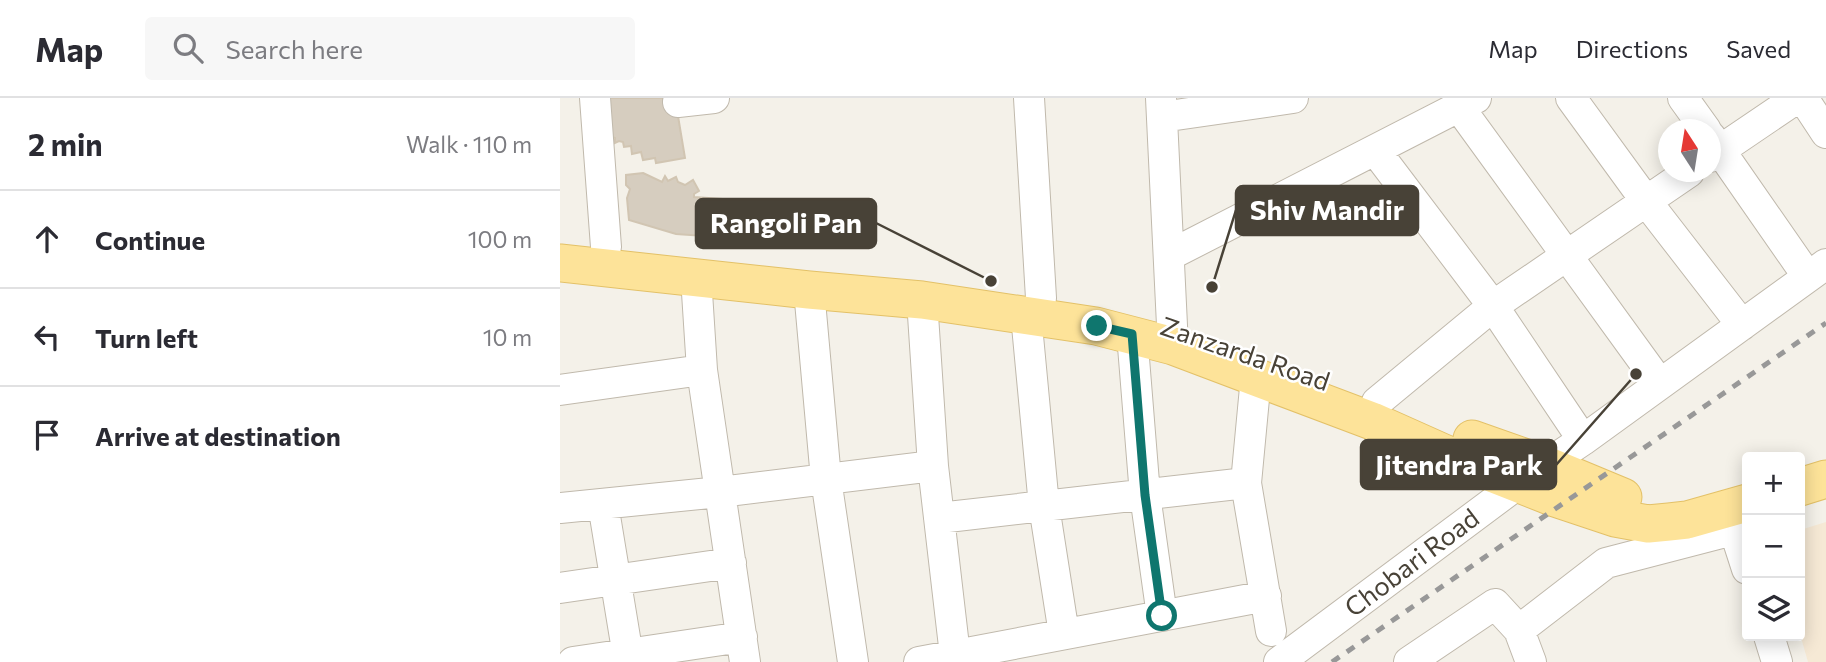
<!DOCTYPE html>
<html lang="en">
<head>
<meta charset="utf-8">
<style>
  :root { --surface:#fff; --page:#f7f7f7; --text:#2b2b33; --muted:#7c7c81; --line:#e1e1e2 }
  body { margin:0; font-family:Commissioner,sans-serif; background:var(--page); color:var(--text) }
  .controls { position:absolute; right:21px; bottom:21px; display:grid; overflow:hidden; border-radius:7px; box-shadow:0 4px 18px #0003 }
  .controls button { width:63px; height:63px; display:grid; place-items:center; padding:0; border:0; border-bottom:2px solid var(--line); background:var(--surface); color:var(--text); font:35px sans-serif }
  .compass { position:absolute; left:1098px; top:21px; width:63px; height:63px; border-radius:50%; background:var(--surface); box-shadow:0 4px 18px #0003; rotate:348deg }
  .stop { position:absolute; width:21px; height:21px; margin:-16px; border:5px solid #0f766e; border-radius:50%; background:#fff }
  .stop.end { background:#0f766e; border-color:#fff; box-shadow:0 2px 7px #0008 }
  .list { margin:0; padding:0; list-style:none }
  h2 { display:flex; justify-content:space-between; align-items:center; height:91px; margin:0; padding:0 28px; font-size:30px }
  h2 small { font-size:23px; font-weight:400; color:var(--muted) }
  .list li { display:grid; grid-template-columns:46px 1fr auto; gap:21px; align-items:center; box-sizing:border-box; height:98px; padding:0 28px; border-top:2px solid var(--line) }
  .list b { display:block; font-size:26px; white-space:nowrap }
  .list em { font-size:23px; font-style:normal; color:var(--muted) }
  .icon { flex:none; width:38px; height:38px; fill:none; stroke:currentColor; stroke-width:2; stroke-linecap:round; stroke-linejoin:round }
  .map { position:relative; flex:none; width:1266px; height:564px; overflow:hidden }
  header { display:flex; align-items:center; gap:42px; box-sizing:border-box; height:98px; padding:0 35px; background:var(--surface); border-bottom:2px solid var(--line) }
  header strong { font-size:33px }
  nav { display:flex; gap:38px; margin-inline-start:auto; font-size:24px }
  .search { width:490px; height:63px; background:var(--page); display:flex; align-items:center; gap:18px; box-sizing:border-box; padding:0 24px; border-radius:7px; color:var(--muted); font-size:26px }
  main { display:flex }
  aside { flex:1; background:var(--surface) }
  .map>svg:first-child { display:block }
</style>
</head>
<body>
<header>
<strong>Map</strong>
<div class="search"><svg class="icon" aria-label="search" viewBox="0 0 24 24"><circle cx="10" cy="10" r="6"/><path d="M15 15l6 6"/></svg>Search here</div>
<nav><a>Map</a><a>Directions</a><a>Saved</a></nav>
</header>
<main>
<aside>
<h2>2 min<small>Walk · 110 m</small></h2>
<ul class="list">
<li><svg class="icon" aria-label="ahead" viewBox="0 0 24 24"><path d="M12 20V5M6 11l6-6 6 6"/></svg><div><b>Continue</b></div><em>100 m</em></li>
<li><svg class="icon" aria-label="left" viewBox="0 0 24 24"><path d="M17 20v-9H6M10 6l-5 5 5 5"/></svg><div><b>Turn left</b></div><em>10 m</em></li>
<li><svg class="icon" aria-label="arrive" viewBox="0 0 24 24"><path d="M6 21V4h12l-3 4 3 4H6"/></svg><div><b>Arrive at destination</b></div></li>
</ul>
</aside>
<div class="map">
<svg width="1266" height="564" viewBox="0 0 1266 564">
  <rect width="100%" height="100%" fill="#f4f1e9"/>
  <path fill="#f6e9d5" d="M1266,424V564H1248L1240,536V432Z"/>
  <path fill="#d6cdbf" stroke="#d1c5b2" stroke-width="2" d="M44,0H115L125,60L96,65L95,60L83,62L81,54L72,56L71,48L64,49L63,44L59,43L55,45V40L49,38Z
    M83,75L102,84L105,78L108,83L116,79L118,84L125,87L133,82L139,93L134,96V99L176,102L173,140L116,136L69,122L67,100L70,91L66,87V77Z"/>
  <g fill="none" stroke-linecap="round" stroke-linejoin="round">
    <defs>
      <path id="minor" d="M35,0L46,149
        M469,0L481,200
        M601,0L613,248
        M1011,0L1086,103L1182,227
        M1123,0L1146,32
        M1243,0L1266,35
        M118,4L154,0
        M899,9L1100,286
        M602,19L733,0
        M1150,38L1248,179
        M815,52L933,208L1023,342
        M1150,59L1237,0
        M610,157L916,0
        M136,179L142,272L185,564
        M249,192L266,381L293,564
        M362,202L373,368L395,557
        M466,217L484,408L504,536
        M572,236L585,397L602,518
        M696,279L686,385L711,533
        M0,292L142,272
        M817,304L933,208L1129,74
        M43,406L69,564
        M0,410L160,394L373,368
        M1168,412L1187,471
        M379,420L686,385
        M0,490L171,465
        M959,532L1046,465L1173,432
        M1209,538L1217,564
        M13,564L182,539
        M359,564L706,498
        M719,564L959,385L1023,342L1266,166
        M849,564L935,506L959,532L971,564"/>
      <path id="major" d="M0,165L249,192L362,202L536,228L613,248L812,323L906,365L995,400L1055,420L1088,426L1109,424L1127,422L1187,405
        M912,341L986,367L1063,399
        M1240,389L1266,381"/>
    </defs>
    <use href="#minor" stroke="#c0b9ac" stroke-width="32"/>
    <use href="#major" stroke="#e3c168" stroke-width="39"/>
    <use href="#minor" stroke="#fff" stroke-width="30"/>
    <use href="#major" stroke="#fde399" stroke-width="37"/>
    <path stroke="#989898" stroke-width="5" stroke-dasharray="9 9" stroke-linecap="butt" d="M772,564L1266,225"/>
  </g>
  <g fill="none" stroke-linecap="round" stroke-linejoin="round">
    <path stroke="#0f766e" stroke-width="9" d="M537,228L572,236L585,397L602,518"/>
  </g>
  <g text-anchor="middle" stroke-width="5" stroke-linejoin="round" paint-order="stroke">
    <g font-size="26" fill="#484237" stroke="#fff">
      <text transform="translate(685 256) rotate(19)" y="9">Zanzarda Road</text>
      <text transform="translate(852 465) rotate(-37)" y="9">Chobari Road</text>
    </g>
  </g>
  <path fill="none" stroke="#484237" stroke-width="2.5" d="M652 189L676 112M431 183L316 125M1076 276L996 367"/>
  <g fill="#484237" stroke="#fff" stroke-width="2.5">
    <circle cx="652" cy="189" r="7"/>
    <circle cx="431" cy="183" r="7"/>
    <circle cx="1076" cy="276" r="7"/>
  </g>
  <g fill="#484237" stroke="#484237" stroke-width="2.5">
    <rect x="676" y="88" width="182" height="49" rx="7"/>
    <rect x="136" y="101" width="180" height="49" rx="7"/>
    <rect x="801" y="342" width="195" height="49" rx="7"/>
  </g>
  <g font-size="28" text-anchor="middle" font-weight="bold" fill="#fff">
    <text x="767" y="122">Shiv Mandir</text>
    <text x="226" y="135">Rangoli Pan</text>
    <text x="899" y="377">Jitendra Park</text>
  </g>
</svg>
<div class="controls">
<button>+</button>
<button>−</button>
<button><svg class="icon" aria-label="layers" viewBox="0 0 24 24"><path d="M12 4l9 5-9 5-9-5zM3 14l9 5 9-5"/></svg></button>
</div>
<svg class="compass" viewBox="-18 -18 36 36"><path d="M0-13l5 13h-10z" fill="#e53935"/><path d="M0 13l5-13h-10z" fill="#7c7c81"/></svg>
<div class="stop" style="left:602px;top:518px"></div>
<div class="stop end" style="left:537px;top:228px"></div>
</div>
</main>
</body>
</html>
